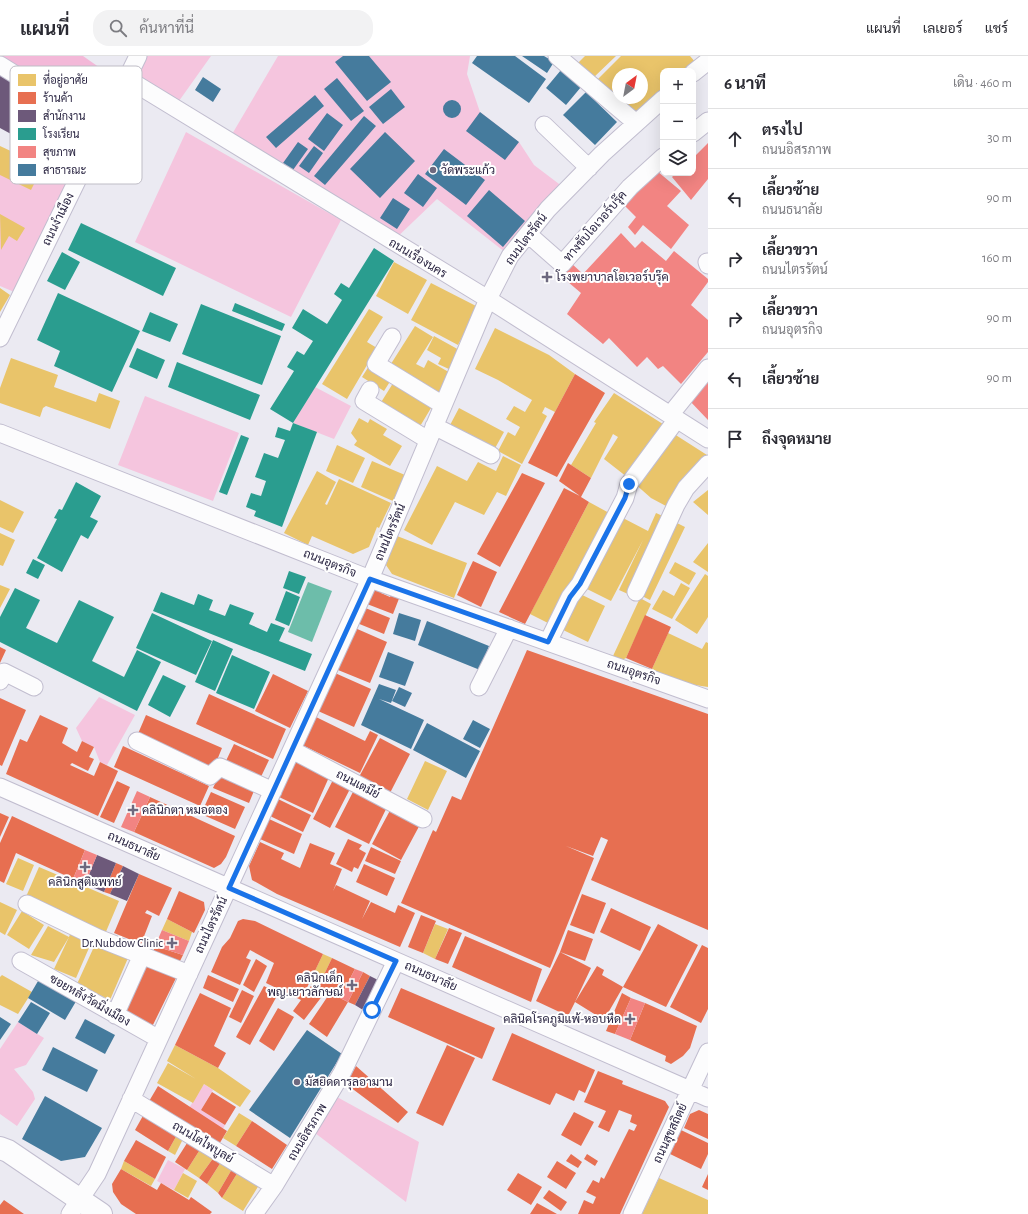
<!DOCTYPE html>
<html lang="th">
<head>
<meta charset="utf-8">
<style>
  :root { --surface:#fff; --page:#f2f2f3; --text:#2b2b33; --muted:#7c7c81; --line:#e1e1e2 }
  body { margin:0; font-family:"Alegreya Sans",Sarabun,sans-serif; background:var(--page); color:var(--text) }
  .controls { position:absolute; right:12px; top:12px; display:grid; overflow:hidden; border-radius:8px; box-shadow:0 4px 16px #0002 }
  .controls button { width:36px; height:36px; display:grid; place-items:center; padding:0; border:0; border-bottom:1px solid var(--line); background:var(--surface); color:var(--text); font:20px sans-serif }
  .compass { position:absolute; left:612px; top:12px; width:36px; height:36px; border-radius:50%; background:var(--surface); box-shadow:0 4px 16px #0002; rotate:32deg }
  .stop { position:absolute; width:12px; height:12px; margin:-9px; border:3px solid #1a73e8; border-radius:50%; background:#fff }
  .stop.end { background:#1a73e8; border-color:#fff; box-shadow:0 1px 4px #0008 }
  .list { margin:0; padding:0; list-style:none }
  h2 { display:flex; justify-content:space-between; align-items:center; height:52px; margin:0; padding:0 16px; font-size:17px }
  h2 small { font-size:13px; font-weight:400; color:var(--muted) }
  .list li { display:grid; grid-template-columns:26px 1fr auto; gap:12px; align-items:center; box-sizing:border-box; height:60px; padding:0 16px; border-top:1px solid var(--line) }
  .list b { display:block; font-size:15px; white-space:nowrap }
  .list p { margin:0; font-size:13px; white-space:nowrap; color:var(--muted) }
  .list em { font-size:13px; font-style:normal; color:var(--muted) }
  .icon { flex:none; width:22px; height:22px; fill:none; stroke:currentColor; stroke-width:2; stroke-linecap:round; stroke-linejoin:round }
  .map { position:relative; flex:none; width:708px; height:1158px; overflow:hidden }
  header { display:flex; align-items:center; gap:24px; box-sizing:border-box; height:56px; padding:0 20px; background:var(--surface); border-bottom:1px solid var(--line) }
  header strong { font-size:19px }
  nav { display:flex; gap:22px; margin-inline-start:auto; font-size:14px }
  .search { width:280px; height:36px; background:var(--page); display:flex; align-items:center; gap:10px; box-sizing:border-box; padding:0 14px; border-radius:16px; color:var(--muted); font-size:15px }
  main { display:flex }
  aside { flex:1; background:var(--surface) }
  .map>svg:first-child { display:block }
</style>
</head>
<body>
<header>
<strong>แผนที่</strong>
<div class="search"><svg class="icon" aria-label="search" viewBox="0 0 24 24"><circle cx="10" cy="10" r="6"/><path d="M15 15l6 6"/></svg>ค้นหาที่นี่</div>
<nav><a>แผนที่</a><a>เลเยอร์</a><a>แชร์</a></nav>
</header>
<main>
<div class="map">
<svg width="708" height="1158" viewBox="0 0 708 1158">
  <rect width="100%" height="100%" fill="#ebeaf2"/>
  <path fill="#f5c5de" d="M135,0H211L174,52L126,22Z
    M278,0H470L467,18L480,56L519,86L534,109L567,134L510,200L437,143L392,186L228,85Z
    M186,76L341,164L291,261L135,186Z
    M43,110L70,124L19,238L0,230V119Z
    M315,331L351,350L334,383L293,367Z
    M145,340L239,377L213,445L118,409Z
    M99,641L135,659L107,709L100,706L94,691L82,685L76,672Z
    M18,966L44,982L26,1009L14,1013L33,1036L35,1043L17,1070L0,1058V993Z
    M204,1028L213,1034L201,1054L225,1069L223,1073L189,1052Z
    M337,1041L419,1086L406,1146L315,1077Z
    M168,1104L185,1113L174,1134L157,1125Z"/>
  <path fill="#f3b8d8" d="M2,0H83L113,21L99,53L0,5Z"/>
  <path fill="#6dbdaa" d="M308,526L332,535L312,586L288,576Z"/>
  <path fill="#e9c46a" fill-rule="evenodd" d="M585,0H616L592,23L577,8Z
    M621,0H690L696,7L687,15H663V36L637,60L597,24ZM618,18H642V42H618Z
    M0,90L43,110L31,134L0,119Z
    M0,158L25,172L17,185L9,180L1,194Z
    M394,206L427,224L408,258L376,240Z
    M431,227L478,251L458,289L411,264Z
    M0,232L10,239L0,256Z
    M369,253L383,261L367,286L377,292L347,343L322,328Z
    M415,270L433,281L416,308L424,312L428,304L452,318L440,340L389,311Z
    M495,272L549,299L575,318L555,356L545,351L542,357L547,360L522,408L498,395L508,376L515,380L520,371L506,363L514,350L525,356L532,344L498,324L475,313Z
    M434,280L461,295L451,314L438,308L441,302L427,294Z
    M11,302L58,319L54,331L96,346L99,337L120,345L110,373L46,350L43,352L40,361L0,347V332Z
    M369,310L391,324L384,335L362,321Z
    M395,324L434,347L419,372L380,348Z
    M614,337L666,370L627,421L604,403L618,381L613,378L591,422L571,409L596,367L594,366Z
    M459,352L504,376L494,394L449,371Z
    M359,362L368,367L370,363L387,373L383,379L402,390L390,410L354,389L357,385L351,377Z
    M671,376L707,399L666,450L651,442L634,427Z
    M337,389L365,402L353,427L326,415Z
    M503,400L521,409L506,440L497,436L484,459L455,446L432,489L404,474L437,410L467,425L478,406L496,415Z
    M372,405L405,419L393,445L361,431Z
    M317,415L336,426L325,448L327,449L339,423L391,447L379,472L377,471L369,491L353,498L312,480L308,489L284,477Z
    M708,434V459L693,446Z
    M0,444L24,456L13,477L0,471Z
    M589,446L611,458L552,569L530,558Z
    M656,457L665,461L628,538L619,534L643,484L611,545L585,532L621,461L648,475Z
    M675,466L685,471L650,544L640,539Z
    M0,477L15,484L3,510L0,509Z
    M397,480L467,507L454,542L392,518L386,509Z
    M708,487V516L693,506Z
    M675,506L696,517L689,529L669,517Z
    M705,518L708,520V561L697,578L675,564Z
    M681,527L690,532L672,563L652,553L663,534L674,540Z
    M0,529L10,533L0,552Z
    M576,536L605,550L588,586L559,572Z
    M640,542L651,548L626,602L622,604L613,600Z
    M668,577L702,593L706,586L708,587V631L682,627L652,613Z
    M425,705L447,715L428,754L407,743Z
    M18,802L34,809L23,835L6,828Z
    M39,811L119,845L105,878L25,843Z
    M0,846L17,854L5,879L0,876Z
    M22,855L44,869L29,893L7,879Z
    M167,863L192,876L189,885L162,874Z
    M435,868L448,873L435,903L423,897Z
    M48,870L69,881L71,876L92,885L76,922L54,913L69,881L54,906L31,899Z
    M98,882L131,895L110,944L77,928Z
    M323,898L332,902L318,931L309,927Z
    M2,919L32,936L18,958L0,949V921Z
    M175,989L218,1012L251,1035L240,1051L204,1028L193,1047L157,1027L168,1007L196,1023L167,1005Z
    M239,1057L252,1065L236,1090L223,1082Z
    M178,1077L184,1081L175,1099L168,1095Z
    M201,1092L214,1101L199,1122L187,1114Z
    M124,1105L155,1123L151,1130L121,1113Z
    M221,1106L232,1113L218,1137L207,1128Z
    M238,1116L259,1129L243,1155L222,1142Z
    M183,1117L197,1125L188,1142L174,1134Z
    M659,1122L708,1144V1158H642Z"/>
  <path fill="#e76f51" d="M575,318L605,337L557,421L528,407Z
    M568,407L591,422L581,441L589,446L525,568L499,556L564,432L580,440L559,425Z
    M522,417L545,427L500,511L477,498Z
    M473,505L497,516L481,551L457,539Z
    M373,533H382L381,537L390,541L392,537L400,540L393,558L367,548Z
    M363,551L390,562L384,578L357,567Z
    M645,559L671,571L652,613L626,602Z
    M355,572L387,586L370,627L338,614Z
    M0,591L6,594L0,607Z
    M527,594L708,658V874L591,824L608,784L601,781L593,800L566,790L594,802L550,912L401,847L433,774L436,776L452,740L461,744Z
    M335,617L371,633L354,671L318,655Z
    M273,618L308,635L290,672L255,655Z
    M209,638L286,673L273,703L196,668Z
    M0,642L26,654L2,710L0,709Z
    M40,659L68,672L62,687L77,696L82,685L94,691L89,701L94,703L88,715L72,707L70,709L94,720L100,706L118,715L98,760L6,718L20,683L27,686Z
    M146,659L222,692L213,714L137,680Z
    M316,661L365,685L370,675L378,679L360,717L302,689Z
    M380,682L410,698L390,737L359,721Z
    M234,688L269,704L259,725L224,709Z
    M123,690L209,730L200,750L114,711Z
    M297,703L330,719L313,757L279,741Z
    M221,715L256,730L249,747L213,732Z
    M335,720L352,729L330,772L313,763Z
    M117,725L130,731L114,767L100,761Z
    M355,732L388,749L369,788L335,771Z
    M211,736L245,751L235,773L201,758Z
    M150,741L235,780L226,801L221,808L214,812L134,776Z
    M278,743L311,759L303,776L270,760Z
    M394,747L423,763L401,804L372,788Z
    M0,757L9,761L0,781Z
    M12,760L85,794L73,823L16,797L4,827L0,825V787Z
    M269,763L302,778L294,798L260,783Z
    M348,783L362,789L359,793L366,797L358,813L354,811L352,816L336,808Z
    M260,786L284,797L281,803L300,812L310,787L335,797L330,808L342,813L333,835L336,829L370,845L362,863L371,846L395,857L398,849L415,857L400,891L277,838L252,824L249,810Z
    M371,791L401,805L395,818L365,805Z
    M116,807L123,810L110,838L104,836Z
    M364,808L395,822L387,840L356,826Z
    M139,818L172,832L159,860L147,854L145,857L152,860L141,888L114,877Z
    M179,835L204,846L205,854L194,877L167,863Z
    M582,838L606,847L594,878L570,869Z
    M611,852L651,871L640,895L600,876Z
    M421,859L436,865L423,897L408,891Z
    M243,863L255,865L323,898L303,940L311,930L323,939L304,964L293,955L301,944L266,927L274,907L250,894L246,902L251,904L240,929L211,916L222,891L230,882L238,865Z
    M658,868L698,889L666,951L623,931Z
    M449,872L462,877L448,908L435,903Z
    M568,874L593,883L585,905L560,896L591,912L575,946L597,910L604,914L602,919L623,931L604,964L575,946L568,960L536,945L560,896Z
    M465,880L542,913L531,946L452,911Z
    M702,889L708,892V953L701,967L670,951Z
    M155,890L183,899L178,909L152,899Z
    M332,902L355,913L340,942L348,946L327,981L309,968L330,937L318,931Z
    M256,903L267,910L254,936L243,929Z
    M146,907L177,920L150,975L122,959Z
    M363,916L370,920L355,949L348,946Z
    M208,919L239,933L233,946L203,932Z
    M264,930L278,938L250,989L236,981Z
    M401,932L495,972L482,1003L388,961Z
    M242,934L254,940L241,967L229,961Z
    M200,937L231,952L214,990L226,997L218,1012L175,989Z
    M622,937L631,942L615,978L606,975Z
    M645,947L697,970L690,992L683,1000L671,1008L665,1005L666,1000L630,984Z
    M278,952L294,961L274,995L259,985Z
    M512,977L595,1014L585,1037L579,1034L574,1045L556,1037L550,1049L492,1024Z
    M447,989L475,1002L443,1070L416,1057Z
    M356,1010L408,1056L398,1067L346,1028Z
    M598,1015L623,1025L622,1028L665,1045L669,1051L620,1158H578L584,1144L593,1148L596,1141L586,1136L593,1124L599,1127L601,1121L604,1123L629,1073L634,1075L637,1069L630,1066L632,1059L619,1054L609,1076L598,1071L606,1055L584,1046Z
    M158,1030L227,1075L218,1090L148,1047Z
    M212,1036L236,1051L225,1069L201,1054Z
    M699,1054L708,1058V1083L684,1072L690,1058Z
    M574,1056L594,1066L581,1090L561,1079Z
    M144,1058L178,1077L168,1095L135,1074Z
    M252,1065L287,1089L272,1113L236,1090Z
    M681,1074L708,1087V1098L701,1113L670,1098Z
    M136,1084L166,1101L155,1123L124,1105Z
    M189,1084L201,1092L187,1114L175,1106Z
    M571,1098L582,1106L578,1112L566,1105Z
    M587,1098L598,1105L595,1110L584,1103Z
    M214,1101L221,1106L207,1128L199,1122Z
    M557,1105L576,1117L566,1133L547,1121Z
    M121,1113L157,1134L161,1127L189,1144L191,1141L212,1156L210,1158H136L121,1148L113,1136L112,1128Z
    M232,1113L238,1116L222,1142L218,1137Z
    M518,1117L542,1131L531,1149L507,1134Z
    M708,1118V1134L702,1131Z
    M549,1134L567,1146L561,1155L543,1142Z
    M4,1144L24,1158H0V1149Z
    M537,1147L557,1158H530Z"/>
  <path fill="#6d597a" d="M0,14L35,33L11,78L0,72Z
    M97,799L116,807L104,836L85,828Z
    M123,810L139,818L127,845L110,838Z
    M370,920L378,924L363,954L355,949Z"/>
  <path fill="#2a9d8f" d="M81,167L176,212L163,240L68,194Z
    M374,192L394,205L293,367L270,353L294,315L287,311L297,295L304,299L313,285L292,272L303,253L327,268L342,244L334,238L341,227L349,232Z
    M62,196L80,206L65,234L47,225Z
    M58,237L140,275L112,336L54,310L60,295L37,284Z
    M235,247L285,268L282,275L232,255Z
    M201,248L281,280L262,329L182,298Z
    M150,256L178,268L170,286L142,275Z
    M137,292L165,304L157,323L129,311Z
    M177,306L260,339L250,364L168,331Z
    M293,367L317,376L282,471L254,460L256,455L246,451L251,437L261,440L266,425L255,421L264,397L278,402L285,384L275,381L278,371L290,375Z
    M241,379L249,382L227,439L219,436Z
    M76,426L101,440L90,461L98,465L88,483L81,479L62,516L37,502L57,463L54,462L59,453L62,454Z
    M33,503L45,509L38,523L26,517Z
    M289,515L306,521L299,538L283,532Z
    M15,532L40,544L26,572L57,587L79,544L114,561L92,605L124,621L137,594L161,606L137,655L0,586V561Z
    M286,535L300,541L289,570L275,564Z
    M161,536L194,549L198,538L213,544L209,554L225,560L230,548L254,557L249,568L267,576L271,567L285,572L279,585L312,598L305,615L153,555Z
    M152,557L212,585L196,619L136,592Z
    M213,584L233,593L215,635L195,626Z
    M232,599L270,616L254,653L216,637Z
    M163,619L186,630L170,661L148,649Z"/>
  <path fill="#f28482" d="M708,87V123L691,144L672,121L676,117H693V102Z
    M657,115L681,135L667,150L689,169L671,193L643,169L635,179L628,171L636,161L625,150Z
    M621,177L635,192L642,185L666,205L674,195L708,223V226L691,249L708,264V296L681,328L663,310L658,313L647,301L637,311L609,282L603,288L567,258L581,237L561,220L571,207L583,218Z
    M708,321V364L688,343Z
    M137,735L150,741L134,776L121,771Z
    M85,794L97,799L85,828L73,823Z
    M162,874L189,885L183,899L155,890Z
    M355,913L363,916L348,946L340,942Z
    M631,942L645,947L630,984L615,978Z"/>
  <path fill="#457b9d" d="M343,0H369L391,26L367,45L335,6Z
    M477,0H515L546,23L529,47L472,7Z
    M522,0H544L554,6L547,17Z
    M561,14L581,31L566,49L546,32Z
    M203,21L221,33L213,46L195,34Z
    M337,22L364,55L351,65L324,33Z
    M391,33L405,51L383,68L369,51Z
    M586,36L617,66L595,89L563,59Z
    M315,39L324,50L276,92L266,81Z
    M443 53a9 9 0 1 1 18 0a9 9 0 1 1-18 0Z
    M480,56L519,86L505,104L466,75Z
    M327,57L343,69L324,95L308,83Z
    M364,60L376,70L325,129L314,120Z
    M385,76L415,105L380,142L350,113Z
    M298,86L308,93L293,114L283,107Z
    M314,90L323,97L309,117L299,110Z
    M444,93L485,124L466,149L425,118Z
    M418,118L437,132L423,151L404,137Z
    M489,134L525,165L503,191L467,160Z
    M393,142L410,153L397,173L380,162Z
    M399,557L421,564L415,585L393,578Z
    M427,565L489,590L480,614L418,589Z
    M388,596L414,606L405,630L379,621Z
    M379,628L396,634L391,647L379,643L424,664L411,693L361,669Z
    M399,631L412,637L405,651L392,645Z
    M473,664L490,673L480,692L463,683Z
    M427,667L480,695L466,722L413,694Z
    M41,920L78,942L65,964L28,942Z
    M31,946L50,957L37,978L18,966Z
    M0,961L11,968L0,984Z
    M85,963L115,979L105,998L75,982Z
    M307,974L342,998L290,1082L249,1054Z
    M53,991L98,1014L87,1036L42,1014Z
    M45,1040L102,1072L85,1101L61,1105L22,1083Z"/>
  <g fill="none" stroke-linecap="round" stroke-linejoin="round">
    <defs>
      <path id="minor" d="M557,0L636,67
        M0,9L48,39L49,51L39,70
        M693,17L708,5
        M126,22L488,243L708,383
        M544,69L589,112
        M693,77L708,65
        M528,178L562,208L630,131L663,101
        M707,206L708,209
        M392,281L376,308L443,349
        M0,282L138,0
        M370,334L364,345L428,384
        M670,359L708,312
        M434,370L491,399
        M0,377L370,523L708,643
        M636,536L676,449L686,432L708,408
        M548,586L570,541L580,528L625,442L629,428L677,363
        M0,625L4,616L34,631
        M479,631L509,572
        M137,685L210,720L220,711L273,735
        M292,694L423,763
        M0,731L708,1042
        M27,848L98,882L189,918
        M21,905L159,983
        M115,959L142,899
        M131,1043L274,1130
        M70,1158L97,1118L370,523L488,243L510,200L548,153L602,98L663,43
        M254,1158L274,1130L342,1017L396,905
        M632,1158L708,996"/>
      <path id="major" d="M0,1092L8,1095L101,1158"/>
    </defs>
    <use href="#minor" stroke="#c1bdcf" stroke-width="19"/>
    <use href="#major" stroke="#c1bdcf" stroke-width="24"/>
    <use href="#minor" stroke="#fcfcfd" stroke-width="17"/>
    <use href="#major" stroke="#fcfcfd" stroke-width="22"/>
  </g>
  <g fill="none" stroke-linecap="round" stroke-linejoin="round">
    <path stroke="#1a73e8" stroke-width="5" d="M372,954L396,905L229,832L370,523L548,586L570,541L580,528L625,442L629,428"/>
  </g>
  <g fill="#6d697f" stroke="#fff" stroke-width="1.5">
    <circle cx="433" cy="114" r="4"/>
    <path d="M545 215h4v4h4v4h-4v4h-4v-4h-4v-4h4z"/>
    <path d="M131 748h4v4h4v4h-4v4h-4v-4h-4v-4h4z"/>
    <path d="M83 805h4v4h4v4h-4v4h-4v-4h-4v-4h4z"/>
    <path d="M170 881h4v4h4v4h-4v4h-4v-4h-4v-4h4z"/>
    <path d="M350 923h4v4h4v4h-4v4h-4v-4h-4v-4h4z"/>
    <path d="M628 957h4v4h4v4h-4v4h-4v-4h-4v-4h4z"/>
    <circle cx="297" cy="1026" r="4"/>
  </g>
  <g text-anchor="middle" stroke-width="4" stroke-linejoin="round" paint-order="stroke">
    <g font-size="12" fill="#292441" stroke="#fff" text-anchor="start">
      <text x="441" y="118">วัดพระแก้ว</text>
      <text x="556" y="225">โรงพยาบาลโอเวอร์บรุ๊ค</text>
      <text x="142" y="758">คลินิกตา หมอตอง</text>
      <text x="85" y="830" text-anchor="middle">คลินิกสูติแพทย์</text>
      <text x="163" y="891" text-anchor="end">Dr.Nubdow Clinic</text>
      <text x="343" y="926" text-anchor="end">คลินิกเด็ก<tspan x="343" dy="14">พญ.เยาวลักษณ์</tspan></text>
      <text x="621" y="967" text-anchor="end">คลินิคโรคภูมิแพ้-หอบหืด</text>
      <text x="305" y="1030">มัสยิดดารุลอามาน</text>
    </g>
    <g font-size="12" fill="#292441" stroke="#fff">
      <text transform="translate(58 163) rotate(-64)" y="4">ถนนงำเมือง</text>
      <text transform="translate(595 170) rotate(-49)" y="4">ทางขับโอเวอร์บรุ๊ค</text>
      <text transform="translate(526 183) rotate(-53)" y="4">ถนนไตรรัตน์</text>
      <text transform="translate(418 202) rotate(31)" y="4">ถนนเรื่องนคร</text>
      <text transform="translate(390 476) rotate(-67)" y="4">ถนนไตรรัตน์</text>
      <text transform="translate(330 507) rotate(22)" y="4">ถนนอุตรกิจ</text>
      <text transform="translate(634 616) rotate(19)" y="4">ถนนอุตรกิจ</text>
      <text transform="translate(358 728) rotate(28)" y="4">ถนนเตมีย์</text>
      <text transform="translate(134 790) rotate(24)" y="4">ถนนธนาลัย</text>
      <text transform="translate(211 869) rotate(-65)" y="4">ถนนไตรรัตน์</text>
      <text transform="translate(431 920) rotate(24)" y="4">ถนนธนาลัย</text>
      <text transform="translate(90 944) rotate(30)" y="4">ซอยหลังวัดมิ่งเมือง</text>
      <text transform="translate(307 1076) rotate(-59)" y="4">ถนนอิสรภาพ</text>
      <text transform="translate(670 1077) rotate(-65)" y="4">ถนนสุขสถิตย์</text>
      <text transform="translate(203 1086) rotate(31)" y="4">ถนนโตไพบูลย์</text>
    </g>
  </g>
  <rect x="10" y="10" width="132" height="118" rx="6" fill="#fff" stroke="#bfbdc6" stroke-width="1"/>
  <rect x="18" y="18" width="18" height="12" fill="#e9c46a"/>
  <rect x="18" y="36" width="18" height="12" fill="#e76f51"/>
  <rect x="18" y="54" width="18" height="12" fill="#6d597a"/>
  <rect x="18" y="72" width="18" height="12" fill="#2a9d8f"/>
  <rect x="18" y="90" width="18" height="12" fill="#f28482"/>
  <rect x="18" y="108" width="18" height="12" fill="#457b9d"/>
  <g font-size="11" fill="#292441">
    <text x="43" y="28">ที่อยู่อาศัย</text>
    <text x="43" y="46">ร้านค้า</text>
    <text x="43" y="64">สำนักงาน</text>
    <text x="43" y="82">โรงเรียน</text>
    <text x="43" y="100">สุขภาพ</text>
    <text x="43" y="118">สาธารณะ</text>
  </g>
</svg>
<div class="controls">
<button>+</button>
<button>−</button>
<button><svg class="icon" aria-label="layers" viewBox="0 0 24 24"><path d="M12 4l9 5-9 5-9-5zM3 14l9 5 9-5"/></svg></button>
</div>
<svg class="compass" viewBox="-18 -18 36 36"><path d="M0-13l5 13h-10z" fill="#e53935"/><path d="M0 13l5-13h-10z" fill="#7c7c81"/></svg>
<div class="stop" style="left:372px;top:954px"></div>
<div class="stop end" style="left:629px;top:428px"></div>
</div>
<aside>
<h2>6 นาที<small>เดิน · 460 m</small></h2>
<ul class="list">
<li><svg class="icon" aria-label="ahead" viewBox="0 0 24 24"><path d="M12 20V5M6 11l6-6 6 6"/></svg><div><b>ตรงไป</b><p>ถนนอิสรภาพ</p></div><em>30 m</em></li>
<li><svg class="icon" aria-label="left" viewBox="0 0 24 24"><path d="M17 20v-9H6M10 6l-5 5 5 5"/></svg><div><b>เลี้ยวซ้าย</b><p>ถนนธนาลัย</p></div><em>90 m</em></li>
<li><svg class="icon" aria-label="right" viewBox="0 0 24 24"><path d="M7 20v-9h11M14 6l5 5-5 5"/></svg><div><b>เลี้ยวขวา</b><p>ถนนไตรรัตน์</p></div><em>160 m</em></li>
<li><svg class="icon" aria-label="right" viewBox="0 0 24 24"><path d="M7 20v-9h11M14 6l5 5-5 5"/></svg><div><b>เลี้ยวขวา</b><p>ถนนอุตรกิจ</p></div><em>90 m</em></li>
<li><svg class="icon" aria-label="left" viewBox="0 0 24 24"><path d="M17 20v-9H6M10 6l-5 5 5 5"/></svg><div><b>เลี้ยวซ้าย</b></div><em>90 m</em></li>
<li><svg class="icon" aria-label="arrive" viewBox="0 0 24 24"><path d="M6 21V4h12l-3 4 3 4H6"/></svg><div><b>ถึงจุดหมาย</b></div></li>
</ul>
</aside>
</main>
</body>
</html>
